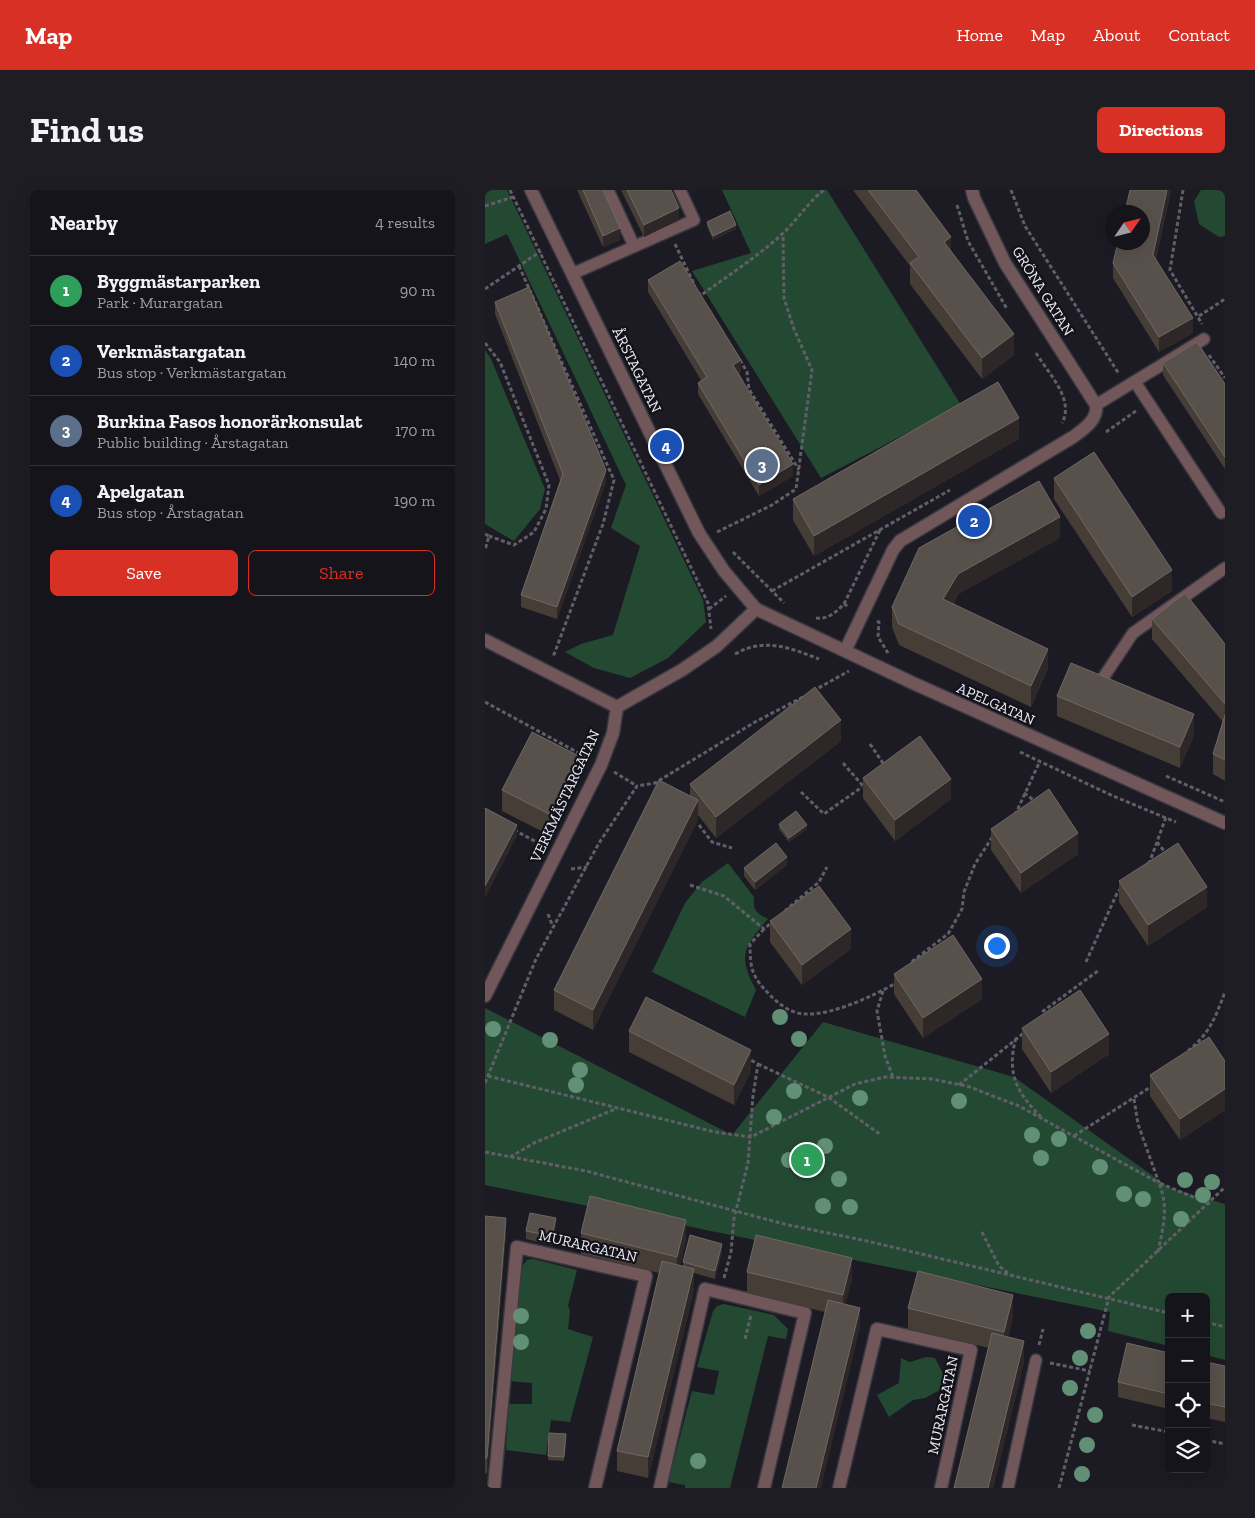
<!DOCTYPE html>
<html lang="en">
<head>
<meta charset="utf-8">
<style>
  :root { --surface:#15141b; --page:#1e1d24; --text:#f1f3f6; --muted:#9d9ea3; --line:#34333a; --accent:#d93025 }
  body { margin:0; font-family:"Zilla Slab",serif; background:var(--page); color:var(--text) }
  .controls { position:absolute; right:15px; bottom:15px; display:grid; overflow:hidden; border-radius:8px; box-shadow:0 5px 20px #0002 }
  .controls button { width:45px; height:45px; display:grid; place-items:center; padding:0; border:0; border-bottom:1px solid var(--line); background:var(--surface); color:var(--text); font:25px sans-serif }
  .compass { position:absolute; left:620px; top:15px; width:45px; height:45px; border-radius:50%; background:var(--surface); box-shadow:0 5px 20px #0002; rotate:55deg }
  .you { position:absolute; left:511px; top:755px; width:18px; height:18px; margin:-12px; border:4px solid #fff; border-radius:50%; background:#1a73e8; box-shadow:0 0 0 8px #1a73e833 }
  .badge { display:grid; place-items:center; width:32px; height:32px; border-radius:50%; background:var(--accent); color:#fff; font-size:16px; font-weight:700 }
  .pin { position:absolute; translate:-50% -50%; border:2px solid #fff; box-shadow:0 1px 5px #0006 }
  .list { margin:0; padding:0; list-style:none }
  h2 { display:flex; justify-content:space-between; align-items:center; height:65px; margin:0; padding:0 20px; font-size:21px }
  h2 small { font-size:16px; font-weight:400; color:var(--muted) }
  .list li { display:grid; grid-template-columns:32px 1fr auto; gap:15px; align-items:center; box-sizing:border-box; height:70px; padding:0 20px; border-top:1px solid var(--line) }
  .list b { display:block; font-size:19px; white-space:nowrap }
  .list p { margin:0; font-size:16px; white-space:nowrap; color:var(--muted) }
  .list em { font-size:16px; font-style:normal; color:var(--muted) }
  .actions { display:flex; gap:10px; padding:15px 20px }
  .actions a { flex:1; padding:11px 0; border:1px solid var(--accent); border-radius:8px; text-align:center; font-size:18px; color:var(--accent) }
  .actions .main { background:var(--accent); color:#fff }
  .icon { flex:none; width:28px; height:28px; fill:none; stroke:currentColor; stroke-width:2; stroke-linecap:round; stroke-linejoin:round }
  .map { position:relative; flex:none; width:740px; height:1298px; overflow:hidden; border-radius:8px }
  header { display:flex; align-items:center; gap:30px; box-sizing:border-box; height:70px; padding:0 25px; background:var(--accent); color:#fff }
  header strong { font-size:24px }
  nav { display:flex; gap:28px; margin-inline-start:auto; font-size:18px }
  .intro { display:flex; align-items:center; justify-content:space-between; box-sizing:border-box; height:120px; padding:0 30px }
  h1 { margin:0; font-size:35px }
  .button { padding:12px 22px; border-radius:8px; background:var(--accent); color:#fff; font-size:18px; font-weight:700 }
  main { display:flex; gap:30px; padding:0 30px }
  aside { flex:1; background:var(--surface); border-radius:8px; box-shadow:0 5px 20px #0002 }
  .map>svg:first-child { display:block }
</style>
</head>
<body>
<header>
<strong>Map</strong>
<nav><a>Home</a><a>Map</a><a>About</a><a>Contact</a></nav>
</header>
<div class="intro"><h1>Find us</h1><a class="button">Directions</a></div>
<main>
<aside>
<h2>Nearby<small>4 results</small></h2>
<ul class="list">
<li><span class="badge" style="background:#2e9e5b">1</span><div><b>Byggmästarparken</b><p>Park · Murargatan</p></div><em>90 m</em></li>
<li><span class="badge" style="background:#1a4fb4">2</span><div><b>Verkmästargatan</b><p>Bus stop · Verkmästargatan</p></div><em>140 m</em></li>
<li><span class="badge" style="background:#5c6f8a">3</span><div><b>Burkina Fasos honorärkonsulat</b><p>Public building · Årstagatan</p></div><em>170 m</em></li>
<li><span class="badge" style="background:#1a4fb4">4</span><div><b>Apelgatan</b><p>Bus stop · Årstagatan</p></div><em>190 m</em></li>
</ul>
<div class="actions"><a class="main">Save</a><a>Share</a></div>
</aside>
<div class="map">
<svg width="740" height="1298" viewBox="0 0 740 1298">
  <rect width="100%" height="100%" fill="#1c1b24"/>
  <path fill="#244933" d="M0,0H22L218,410L221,432L183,468L145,488L109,478L80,462L96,454L128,445L155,356L126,338L141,295L22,44L0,54Z
    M237,0H342L476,215L336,288L207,81L266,63Z
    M716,0H740V46L734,47L714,34L709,11Z
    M0,160L6,169L60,299L55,319L29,351L0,334Z
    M243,673L269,707C268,720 271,723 283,729C259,757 252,765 271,800L260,827L167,782L200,713L217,692Z
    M0,818L247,945L338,832L529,887L685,998L740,1014V1170L721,1165V1107H684V1156L623,1141L625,1122L0,995Z
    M48,1069L92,1080L83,1116L85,1120L83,1139L108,1147L85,1232L66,1230L61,1265L21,1260L24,1214H47V1193L24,1191L35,1079L42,1070Z
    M239,1114L289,1125L303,1139L301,1149L283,1146L245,1298H200V1295L183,1292L207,1201L229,1205L234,1181L212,1177L228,1121L232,1116Z
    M441,1167L450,1168L460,1188L455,1200L440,1208L428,1210L404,1227L392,1205L414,1193L416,1168L425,1172Z"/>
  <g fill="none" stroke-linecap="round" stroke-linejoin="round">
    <defs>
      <path id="service" d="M123,0L149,56
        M87,84L209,30L195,0
        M650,192L736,323
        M611,215L719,149
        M610,500L648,443L740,378
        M523,1298L551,1170"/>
      <path id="minor" d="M46,0L214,343L239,381L271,419L430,494L740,633
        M0,450L132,517
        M360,461L408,360L415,351L588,247C599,239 613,230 611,215L520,73L489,8L487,0
        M0,806L116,575L128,543L132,517L197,480L232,456L271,419
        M9,1298L32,1057L161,1086L110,1298
        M175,1298L220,1099L320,1123L279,1298
        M354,1298L392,1139L486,1160L456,1298"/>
    </defs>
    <use href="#service" stroke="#393841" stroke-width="14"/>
    <use href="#minor" stroke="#393841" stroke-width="15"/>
    <path stroke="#605f68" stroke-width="3" stroke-dasharray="4 2.5" stroke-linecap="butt" d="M25,0L223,413L226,439
      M526,0L540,36L634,184
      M698,0L685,80L717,134
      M472,15L483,51L522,119
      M0,16L28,7
      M190,54L210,96
      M34,76L129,290L118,334L68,467
      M0,99L56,61
      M214,103L215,106C242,86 271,68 296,45C312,31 322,13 339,0
      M714,126L740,109
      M0,153L15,172L64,295L61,319L49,342L29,355L4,346
      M551,163C563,183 590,209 577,233
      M724,165L740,188
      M255,170L262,182L264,199L314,280
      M621,242L651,221
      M232,342L287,315L311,299L327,180L309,139L299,108L298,44
      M0,344L4,346L0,360
      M248,362L299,413
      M287,401L465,300
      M359,414L396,338
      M224,419L241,406
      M331,428C343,430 351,422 359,414L364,417
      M392,431L394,432L393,447L403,463
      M250,464C280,447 305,458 334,469
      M328,501L364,481
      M0,512L101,567
      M385,554L400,576
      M535,562L628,606L691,632
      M358,573L378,596
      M129,582L152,596
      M681,586L740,612
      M316,602L339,624L377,597
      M539,603L550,611
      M530,625L555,571
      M214,635L227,652L247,658
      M29,640L59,656
      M672,652L680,662L679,665
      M664,674L681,627
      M86,679L102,677
      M205,695L239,706L279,739L287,732
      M302,721L301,720L334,692L342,677
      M63,724L68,737
      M279,739L265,754C265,779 267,787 285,805C294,814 306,824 321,824C348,825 388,806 411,793
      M601,772L633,701L637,699
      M428,776L425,773L463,744L477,719L479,702L490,674L508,646
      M398,801L392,821L400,866L408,887
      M559,828L557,822L614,780
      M531,848C521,883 532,903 556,927
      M703,861C725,843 730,828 740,802
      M273,874L343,907L396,945
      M3,886L230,942L266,947L370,894L400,887L447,889L482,896L534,916L674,993
      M0,893L51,769L114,653L152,596L170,593L270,532L318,507
      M474,895L540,842
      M649,909L653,934L674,993
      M589,946L667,896
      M0,962L101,981L299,1034L382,1051L684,1123
      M25,967L49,953L133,918
      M497,1042L514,1076L523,1083
      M673,1062C678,1037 684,1018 674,993L725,1014
      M239,1088L246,1062L249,1028L263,973L268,906L273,874L264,869
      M721,1132L740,1137
      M260,1149L266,1125
      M554,1155L558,1139
      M565,1173L605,1181
      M647,1235L684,1242
      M721,1250L740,1254
      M574,1298L624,1107L740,997"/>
    <use href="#service" stroke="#72575a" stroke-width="11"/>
    <use href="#minor" stroke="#72575a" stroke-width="12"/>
  </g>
  <g fill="#619076">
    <circle cx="295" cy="827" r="8"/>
    <circle cx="8" cy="839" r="8"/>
    <circle cx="314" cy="849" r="8"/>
    <circle cx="65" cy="850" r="8"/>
    <circle cx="95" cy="880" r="8"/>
    <circle cx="91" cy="895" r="8"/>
    <circle cx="309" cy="901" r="8"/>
    <circle cx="375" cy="908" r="8"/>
    <circle cx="474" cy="911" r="8"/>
    <circle cx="289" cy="927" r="8"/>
    <circle cx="547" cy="945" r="8"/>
    <circle cx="574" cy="949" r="8"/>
    <circle cx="340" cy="956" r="8"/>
    <circle cx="556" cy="968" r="8"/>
    <circle cx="304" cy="970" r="8"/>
    <circle cx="615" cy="977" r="8"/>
    <circle cx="354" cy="989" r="8"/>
    <circle cx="700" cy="990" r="8"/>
    <circle cx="727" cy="992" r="8"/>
    <circle cx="639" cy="1004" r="8"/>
    <circle cx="718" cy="1005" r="8"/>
    <circle cx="658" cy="1009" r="8"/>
    <circle cx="338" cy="1016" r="8"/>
    <circle cx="365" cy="1017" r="8"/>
    <circle cx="696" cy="1029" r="8"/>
    <circle cx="36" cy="1126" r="8"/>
    <circle cx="603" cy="1141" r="8"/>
    <circle cx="36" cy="1152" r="8"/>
    <circle cx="595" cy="1168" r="8"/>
    <circle cx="585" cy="1198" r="8"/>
    <circle cx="610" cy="1225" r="8"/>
    <circle cx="602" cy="1255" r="8"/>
    <circle cx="213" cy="1271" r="8"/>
    <circle cx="597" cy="1284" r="8"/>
  </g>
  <path fill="#463d37" d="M92,0H118L135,50L118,57Z
    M136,0H186L194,30L159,47Z
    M368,0H431L466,61L529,165L497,189L425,94V76Z
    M686,0L671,69L708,143L674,162L628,88V73Z
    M222,32L251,39L228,50L222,36Z
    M163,90L256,182L254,183L308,286L274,306L213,204V193L216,190L163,102Z
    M10,112L121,292L72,429L36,417V405L75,290L10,124Z
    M678,173L740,194V279L678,185Z
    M534,249L329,366L308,330V309Z
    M569,288L687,401L647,427L569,309Z
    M575,348L473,404L468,414L563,479L546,517L414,455L407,437V417Z
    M667,429L740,454V591L728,584V564L738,532L667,449Z
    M572,506L709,545L695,578L572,526Z
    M356,551L231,648L213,625V630L108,840L69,820V800L205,606V594Z
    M94,587L64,645L17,621V600Z
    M378,588L466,609L410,651L378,608Z
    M294,634L322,639L304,652L294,639Z
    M506,639L593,664L536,703L506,660Z
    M302,675L270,700L259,686V678Z
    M634,691L722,717L663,756L634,712Z
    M285,731L366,759L317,795L285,752Z
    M409,784L497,809L438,848L409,804Z
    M537,838L624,864L566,903L537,859Z
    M144,841L266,881L249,915L144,862Z
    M740,871V920L695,950L665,906V885Z
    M0,1026L21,1043L2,1284L0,1283Z
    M71,1036L67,1055L41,1049V1041Z
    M96,1043L201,1050L195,1075L198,1076V1072L237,1062L230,1089L209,1083V1100L163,1288L132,1281V1261L174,1083L96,1064Z
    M262,1082L367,1089L360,1114L375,1138L340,1122L262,1103Z
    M423,1118L528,1125L523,1147L539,1172L508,1298H469L504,1158L423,1139Z
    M684,1163V1219L633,1207V1192Z
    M721,1172L740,1176V1232L721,1228Z
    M64,1243L81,1244L79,1271L63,1270Z"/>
  <path fill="#2d2827" d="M682,0H686L668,80V65Z
    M194,18V30L159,47V35Z
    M251,35V39L228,50V46Z
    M135,38V50L118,57V46Z
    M466,47V67L459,52Z
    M708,128V143L674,162V147Z
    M529,144V165L497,189V168Z
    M256,170V182L248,187V175Z
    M534,228V249L329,366V346Z
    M308,274V286L274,306V295Z
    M121,280V292L72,429V417Z
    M575,327V348L473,404L458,430V409L473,384Z
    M687,380V401L647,427V407Z
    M563,459V479L546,517V496Z
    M709,524V545L695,578V557Z
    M356,530V551L231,648V627Z
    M94,566V587L64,645V624Z
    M466,589V609L410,651V630Z
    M213,610V630L108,840V820Z
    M32,635V646L0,708V696Z
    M322,635V639L304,652V648Z
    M593,643V664L536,703V683Z
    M302,667V675L270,700V692Z
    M722,697V717L663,756V735Z
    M366,739V759L317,795V775Z
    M497,789V809L438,848V828Z
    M624,844V864L566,903V882Z
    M266,860V881L249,915V895Z
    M740,899V920L695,950V929Z
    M21,1028V1043L2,1284V1268Z
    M71,1028V1036L67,1055V1046Z
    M201,1030V1050L192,1087V1067Z
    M237,1054V1062L230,1089V1081Z
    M367,1068V1089L358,1126V1105Z
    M209,1079V1100L163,1288V1267Z
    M528,1105V1125L519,1162V1142Z
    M375,1118V1138L336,1298H331Z
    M539,1151V1172L508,1298H503Z"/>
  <path fill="#57504b" stroke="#6f6865" d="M98,0H118L135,38L118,46Z
    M142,0H186L194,18L159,35Z
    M383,0H431L466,47L459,52L529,144L497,168L425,73L434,67Z
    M645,0H682L668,65L708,128L674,147L628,73L633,52H658V22H640Z
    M245,21L251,35L228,46L222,32Z
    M195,71L256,170L248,175L308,274L274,295L213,193L222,187L163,90Z
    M44,97L121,280L72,417L36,405L78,284L10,112Z
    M712,152L740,194V267L678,173Z
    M513,192L534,228L329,346L308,309Z
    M609,262L687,380L647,407L569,288Z
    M554,291L575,327L473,384L458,409L563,459L546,496L414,434L407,417L434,358Z
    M700,403L740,454V514L667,429Z
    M586,473L709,524L695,557L572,506Z
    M330,497L356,530L231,627L205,594Z
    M740,525V570L728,564Z
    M47,542L94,566L64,624L17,600Z
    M435,546L466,589L410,630L378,588Z
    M174,590L213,610L108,820L69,800Z
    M564,599L593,643L536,683L506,639Z
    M0,618L32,635L0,696Z
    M311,621L322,635L304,648L294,634Z
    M291,653L302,667L270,692L259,678Z
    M693,653L722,697L663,735L634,691Z
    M334,696L366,739L317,775L285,731Z
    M468,745L497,789L438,828L409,784Z
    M595,800L624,844L566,882L537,838Z
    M161,807L266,860L249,895L144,841Z
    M724,847L740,871V899L695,929L665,885Z
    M105,1006L201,1030L192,1067L96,1043Z
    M45,1023L71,1028L67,1046L41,1041Z
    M0,1026L21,1028L2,1268H0Z
    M205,1045L237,1054L230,1081L198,1072Z
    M271,1045L367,1068L358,1105L262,1082Z
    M177,1071L209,1079L163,1267L132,1261Z
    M433,1081L528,1105L519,1142L423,1118Z
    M343,1110L375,1118L331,1298H297Z
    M507,1143L539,1151L503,1298H469Z
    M642,1153L684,1163V1204L633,1192Z
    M721,1172L740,1176V1217L721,1213Z
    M64,1243L81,1244L79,1267L63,1266Z"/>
  <g text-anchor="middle" stroke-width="4.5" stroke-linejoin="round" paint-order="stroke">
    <g font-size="15" fill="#ecebf2" stroke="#13121b">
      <text transform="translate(558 101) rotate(58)" y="5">GRÖNA GATAN</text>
      <text transform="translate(152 180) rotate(64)" y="5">ÅRSTAGATAN</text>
      <text transform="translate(511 514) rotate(24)" y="5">APELGATAN</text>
      <text transform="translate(80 606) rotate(-65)" y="5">VERKMÄSTARGATAN</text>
      <text transform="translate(103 1056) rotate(13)" y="5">MURARGATAN</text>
      <text transform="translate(458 1215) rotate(-78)" y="5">MURARGATAN</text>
    </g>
  </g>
</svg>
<div class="controls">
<button>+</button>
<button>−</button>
<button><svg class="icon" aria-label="locate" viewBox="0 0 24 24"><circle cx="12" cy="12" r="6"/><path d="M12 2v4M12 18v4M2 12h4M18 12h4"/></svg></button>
<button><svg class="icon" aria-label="layers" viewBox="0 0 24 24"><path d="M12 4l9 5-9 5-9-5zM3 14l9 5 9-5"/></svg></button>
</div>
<svg class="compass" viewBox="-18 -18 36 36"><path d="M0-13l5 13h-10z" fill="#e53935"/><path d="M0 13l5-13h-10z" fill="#9d9ea3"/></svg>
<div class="you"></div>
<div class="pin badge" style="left:322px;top:970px;background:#2e9e5b">1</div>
<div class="pin badge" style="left:489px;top:331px;background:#1a4fb4">2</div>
<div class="pin badge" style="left:277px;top:275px;background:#5c6f8a">3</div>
<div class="pin badge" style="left:181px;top:256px;background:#1a4fb4">4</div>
</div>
</main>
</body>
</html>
